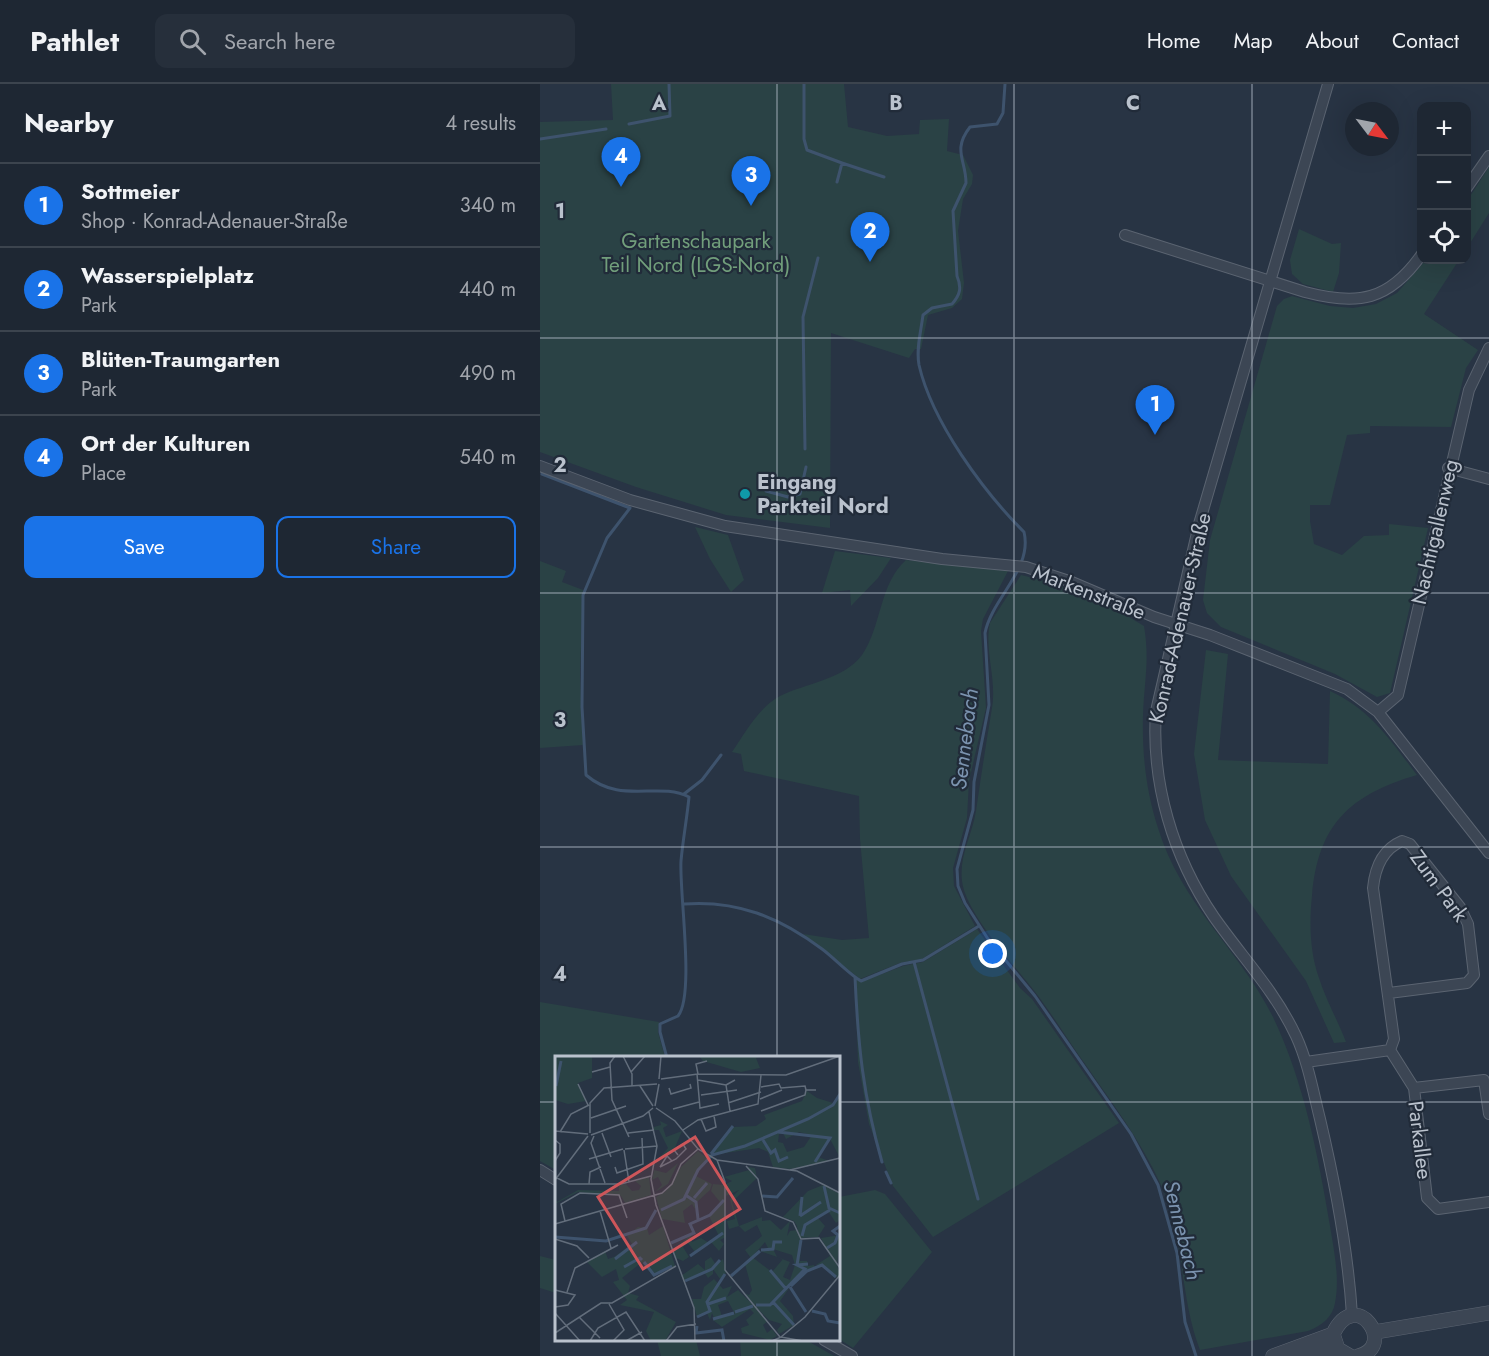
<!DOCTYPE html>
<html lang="en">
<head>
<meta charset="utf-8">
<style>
  :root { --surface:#1e2733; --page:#262f3b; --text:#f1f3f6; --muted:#a1a5ac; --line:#3c444e; --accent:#1a73e8 }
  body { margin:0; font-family:Jost,sans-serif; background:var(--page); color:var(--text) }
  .controls { position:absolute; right:18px; top:18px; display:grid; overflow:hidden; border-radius:12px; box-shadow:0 6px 24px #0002 }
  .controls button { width:54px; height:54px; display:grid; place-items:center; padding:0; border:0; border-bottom:2px solid var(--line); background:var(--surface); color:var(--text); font:30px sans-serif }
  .compass { position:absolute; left:805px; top:18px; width:54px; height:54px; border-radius:50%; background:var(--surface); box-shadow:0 6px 24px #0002; rotate:122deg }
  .you { position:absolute; left:453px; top:870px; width:21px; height:21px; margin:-15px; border:4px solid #fff; border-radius:50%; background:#1a73e8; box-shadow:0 0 0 9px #1a73e833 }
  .badge { display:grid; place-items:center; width:39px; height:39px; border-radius:50%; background:var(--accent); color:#fff; font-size:20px; font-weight:700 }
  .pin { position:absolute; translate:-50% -50px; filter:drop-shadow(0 2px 3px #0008) }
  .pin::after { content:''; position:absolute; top:32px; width:21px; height:18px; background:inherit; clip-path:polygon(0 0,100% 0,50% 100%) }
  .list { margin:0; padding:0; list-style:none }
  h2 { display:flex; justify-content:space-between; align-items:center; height:78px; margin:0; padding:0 24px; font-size:26px }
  h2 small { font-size:20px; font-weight:400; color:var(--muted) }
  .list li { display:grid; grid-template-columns:39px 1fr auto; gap:18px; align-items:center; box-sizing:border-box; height:84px; padding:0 24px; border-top:2px solid var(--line) }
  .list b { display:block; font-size:22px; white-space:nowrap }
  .list p { margin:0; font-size:20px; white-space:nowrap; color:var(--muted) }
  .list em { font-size:20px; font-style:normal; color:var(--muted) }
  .actions { display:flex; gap:12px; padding:18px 24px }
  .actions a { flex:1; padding:14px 0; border:2px solid var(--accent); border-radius:12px; text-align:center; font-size:21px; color:var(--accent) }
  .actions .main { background:var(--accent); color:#fff }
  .icon { flex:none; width:33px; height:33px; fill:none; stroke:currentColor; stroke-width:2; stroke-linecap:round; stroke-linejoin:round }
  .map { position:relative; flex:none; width:949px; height:1272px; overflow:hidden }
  header { display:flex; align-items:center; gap:36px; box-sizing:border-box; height:84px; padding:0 30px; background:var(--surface); border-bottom:2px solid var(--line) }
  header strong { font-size:28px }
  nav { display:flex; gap:33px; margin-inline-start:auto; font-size:21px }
  .search { width:420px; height:54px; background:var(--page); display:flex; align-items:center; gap:15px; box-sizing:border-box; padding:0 21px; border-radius:12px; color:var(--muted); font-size:22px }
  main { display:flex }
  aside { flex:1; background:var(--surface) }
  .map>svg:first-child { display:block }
</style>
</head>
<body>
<header>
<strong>Pathlet</strong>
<div class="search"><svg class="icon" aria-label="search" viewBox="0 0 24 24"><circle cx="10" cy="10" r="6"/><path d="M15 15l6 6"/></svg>Search here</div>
<nav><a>Home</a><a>Map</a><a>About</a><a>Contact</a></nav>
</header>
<main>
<aside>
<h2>Nearby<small>4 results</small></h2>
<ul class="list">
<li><span class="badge">1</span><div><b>Sottmeier</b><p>Shop · Konrad-Adenauer-Straße</p></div><em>340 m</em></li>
<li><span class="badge">2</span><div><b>Wasserspielplatz</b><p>Park</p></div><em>440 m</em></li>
<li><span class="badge">3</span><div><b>Blüten-Traumgarten</b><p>Park</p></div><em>490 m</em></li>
<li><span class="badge">4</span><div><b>Ort der Kulturen</b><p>Place</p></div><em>540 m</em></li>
</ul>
<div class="actions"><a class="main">Save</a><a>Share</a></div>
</aside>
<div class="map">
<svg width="949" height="1272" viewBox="0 0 949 1272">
  <rect width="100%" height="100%" fill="#283444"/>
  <path fill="#2a4245" d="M71,0H304L308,43L347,52L379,50L380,36L409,35L407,67L423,71L433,91L432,100L423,115L418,147L424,199L422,215L412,224L388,231L381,265H375L369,274L291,249L290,444L186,431L96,403L0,368V38L73,36Z
    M949,83V129L927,164V117Z
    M759,145L792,160L801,159L799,189L793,208L763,200L752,190L750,176Z
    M886,176H919L884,230L938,266L926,284L911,343L830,342V349L807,351L790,421H770V437L774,460L802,471L824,452L849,451V440L888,444L850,609L837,613L795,590L681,543L667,529L663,516L670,456L737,222L744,215L752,212L790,222L813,224L836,220L857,209Z
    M155,443L188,451L204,496L191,508L170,475Z
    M295,467L351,474L338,494L311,522L310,506L282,509Z
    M366,476L468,487L443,535L441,547L446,624L429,697L427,734L413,784L414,802L435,842L382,875L360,879L320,895L263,850L302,856L329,854L320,755L319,712L204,687L201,670L192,668C205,649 219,623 240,612C266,599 303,596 322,571C342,542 339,500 366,476Z
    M0,477L26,487L22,498L43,506L40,591L43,661L0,664Z
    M481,491C525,501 565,518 604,542C610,577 604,598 603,632C602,670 606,707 618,744C641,820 699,865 733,933C764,998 778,1071 790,1142C794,1167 800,1194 795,1219C793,1233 781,1242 768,1247L660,1266C639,1212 645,1151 620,1099C601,1057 574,1022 548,984C531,961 516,936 499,913C478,885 426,831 422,797C419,771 432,752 436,727C441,693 446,659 452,624C457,596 444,566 450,539Z
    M666,566L688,570L678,676L788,680L790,607C830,625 851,657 877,691C809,711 778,741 772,812C769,839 770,869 779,894C786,916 798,937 806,958L794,959L766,897L691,792L665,736L654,670Z
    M437,845L480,904L492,915L579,1039L393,1153L353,1102L329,1040L318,978L315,895L321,898L363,882L383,878Z
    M0,918L119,938L118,948L125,973L16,974V1086L0,1077Z
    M335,1106L345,1110L392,1168L313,1264L299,1255V1113Z
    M0,1172L16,1176V1209L0,1204Z
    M117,1256H156L160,1272H121Z
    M200,1256H266L294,1272H201Z"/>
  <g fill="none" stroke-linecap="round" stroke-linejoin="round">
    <path stroke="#3e536d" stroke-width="3" d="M264,0V55L267,66L302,79L297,98
      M465,0L463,29L457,40L430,43C412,66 426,76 426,99L413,127L417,192C422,204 420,211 412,220L392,224L383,231C381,247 376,265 379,281C392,338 444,408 484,448C493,485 452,514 445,549L449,621L434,698L433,726L417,785L418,802L425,819L448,855L495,912L591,1050L618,1101L637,1169L645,1238L656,1272
      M89,40L130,32L129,0
      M0,55L66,45
      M302,79L344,93
      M265,365L263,233L278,174
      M2,390L90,424L67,454L43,511L42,623L46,691C81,721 118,697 149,713C147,734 143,755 141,777C139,807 155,911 138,932L120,940V948L127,974
      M226,407L248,413L260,410L266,383
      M144,710L162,696L181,671
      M144,820C197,816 239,833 282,865C293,873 310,891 321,897L362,880L383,876L439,842
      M374,878L438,1115
      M315,893C318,961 323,1012 342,1078
      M346,1088L351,1099"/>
    <defs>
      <path id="minor" d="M788,0L659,440L616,627C611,699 633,773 674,833C702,873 735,907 756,952C768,978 773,1007 780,1035C795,1099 808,1165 812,1231
        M926,105L949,72
        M585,151L765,208C818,222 849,217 882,170
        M0,382L90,416L185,442L402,475L486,483L532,498L614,533L670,551L807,605L838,628L949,769
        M908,384L949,395
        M838,628L858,611L929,306L949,264
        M849,909L927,899L934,891L928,840L920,823L870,760L862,757C843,765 835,784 833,804L854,955L850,966
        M850,966L874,1004L887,1114L898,1125L949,1118
        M766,978L850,966
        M874,1004L944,996L949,1030
        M0,1086L16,1096
        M284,1256L312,1272"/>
      <path id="tertiary" d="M835,1248L949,1229
        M758,1268L798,1265
        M733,1272L793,1250
        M810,1272L798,1265L793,1250C816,1201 858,1263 818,1272"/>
    </defs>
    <use href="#minor" stroke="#5b6471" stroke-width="12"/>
    <use href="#tertiary" stroke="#5b6471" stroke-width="15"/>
    <use href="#minor" stroke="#3c4654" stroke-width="10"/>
    <use href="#tertiary" stroke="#3c4654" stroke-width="14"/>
  </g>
  <path fill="none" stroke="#bac2cd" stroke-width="1.5" stroke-opacity="0.55" d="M237,0V974M474,0V1272M712,0V1272M0,254H949M0,509H949M0,763H949M0,1018H16M298,1018H949M237,1256V1272"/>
  <circle fill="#0f9aa8" stroke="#212b39" stroke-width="2" cx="205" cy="410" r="6"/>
  <g text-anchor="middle" stroke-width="4.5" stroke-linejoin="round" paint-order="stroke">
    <g font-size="21" fill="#719e7b" stroke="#212b39">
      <text x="156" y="164">Gartenschaupark<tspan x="156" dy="24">Teil Nord (LGS-Nord)</tspan></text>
    </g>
    <g font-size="21" font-weight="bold" fill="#bac2cd" stroke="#212b39" text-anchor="start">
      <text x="217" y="405">Eingang<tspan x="217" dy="24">Parkteil Nord</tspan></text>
    </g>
    <g font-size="21" fill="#bac2cd" stroke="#212b39">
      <text transform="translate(895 448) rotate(-77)" y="7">Nachtigallenweg</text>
      <text transform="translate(549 508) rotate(21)" y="7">Markenstraße</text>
      <text transform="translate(640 534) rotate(-77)" y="7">Konrad-Adenauer-Straße</text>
      <text transform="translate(899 802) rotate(54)" y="7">Zum Park</text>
      <text transform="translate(880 1056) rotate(83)" y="7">Parkallee</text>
    </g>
    <g font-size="22" font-style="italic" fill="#7b93af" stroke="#212b39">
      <text transform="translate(424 655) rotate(-83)" y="8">Sennebach</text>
      <text transform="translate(643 1146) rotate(76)" y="8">Sennebach</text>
    </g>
  </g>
  <g transform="translate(15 972)">
    <rect width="285" height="285" fill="#283444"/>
    <path d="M0,0H37V22L23,27L31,45L13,48L0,44ZM144,0H208L201,2L205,12L186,16L148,5ZM252,35L262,42L278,47L285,39V102L275,83L263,101L274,105L235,113L218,111L213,96L204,92L157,99L178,71L201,70L211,63L209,59L247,45ZM244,76L257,79L249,91L232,96L228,87L223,86L224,78L228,77L231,83ZM105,65L113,69L108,72L111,81L127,75L119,94L103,103L113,92L104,74H99V71L106,69ZM143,95L153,103L139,119L157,128L155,134L141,147L140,153L137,148L128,155L130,167L107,163L101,141L111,135L126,111ZM123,107L113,128L100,136L107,129L103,121L97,124L99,114L111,117ZM193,111L200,112L202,122L177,146L184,170L174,173L172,165L180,163L175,143L184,134L171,140V128L177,125L169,121L194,114ZM94,120L96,139L70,147L66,140L23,136L0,148V141L2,146L23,134L64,135V129L71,128L77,135L84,134L86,130L80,125ZM158,128L169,129L171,181L165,184L169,188L164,195L156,186L164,180L154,160L165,146L156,135ZM268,129L285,138V164L281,167L273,155L267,157L262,161L270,170L263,181L246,182L245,205H252L253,210L259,209L260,213L251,215L214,248L199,249L188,237L194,239L197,234L190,208L196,202L190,194L207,180L202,169L190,176L184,170L207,161V165L215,164L226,174L235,165L232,180L235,175L242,174L243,179L242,170L239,165L228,161L253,135ZM210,186L213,192L205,195L228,203L217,216L197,201ZM218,193L237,199L240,209L235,224L228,221L235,206L222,201ZM108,170L120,210L98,220L87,206L67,222L75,230L73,237L84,240L81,244L121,266L110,285H96L91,275L99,256L65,249L72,244L58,226L64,224L61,213L47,221L32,206L50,195L53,203L59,201L77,188L72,180L83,171L92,172L94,179ZM136,178L137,186L146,182L154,187L140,196L133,187L128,191L134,201L128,205L121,202L118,195ZM285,179L282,209L285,218L282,222L267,209H261L275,200L266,182ZM156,201L161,209L168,203L171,217L165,223L158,213V218L153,222L149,216L129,226L126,220L143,208L150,214V205ZM159,223L168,233L177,230L172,241L183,234L198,249L180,256L199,250L213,265L208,269L212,277L217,273L222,280L215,284L187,277L186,272L194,269L191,264L199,257L195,253L167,271L158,264L180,258L173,245L163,249L167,260L159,262L157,257L155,264L152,257L142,261L137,243H146L149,231ZM235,231L225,245L238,260L239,269L224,278L222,274L227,268L214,264L200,250H215Z" fill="#2a4245" fill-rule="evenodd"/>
    <path fill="none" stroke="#3e536d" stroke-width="3" d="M1,30L6,5M223,76L275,82L260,106M208,84L216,97L220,94L224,105L233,101M156,98L178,70M269,130L274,152L285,157M132,140L141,146L143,163M207,140L222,141L238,122M139,142L152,127M106,154L129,143L143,114L157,99L190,90L253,63L278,49L285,38M245,160L266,146M245,160L247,141M247,180L250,169L275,154M0,181L51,185L91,172L101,154M116,187L139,177L135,168L155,159L169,144M272,192L280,187L283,179L278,175L285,170M206,194L218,193L219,186H227M135,200L168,177M60,203L82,186M89,206L99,219L117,210M242,209L246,184M69,211L85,202L87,204M215,214L231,233M176,220L205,195M130,225L157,213L165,204M236,230L252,215L267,209L281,221M235,231L251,256M218,246L239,269M153,248L171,242M201,249H215L250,213L242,209L253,208M257,255L270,258L273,265L285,267M180,256L198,250M142,261L155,255L152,246L170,218M158,263L179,257M142,270L141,277L167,274L169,285"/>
    <path fill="none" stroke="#626d7b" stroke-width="1.5" d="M60,0L55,7L57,44L74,81M68,0L77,18V31M37,16L55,11M76,16L90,0M142,18L145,52L164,48M143,18L141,8L152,5M104,23L106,0M106,23L143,18L231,19L285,0M143,24L171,29M23,28L33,49M85,30L98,50M206,31L224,28L226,32L250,30L251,34H261M114,32L116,38L136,32L135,28M146,39L182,34M205,43L227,34M173,47L206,36M100,50L104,28M101,52L120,65L143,93L162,104L242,115L285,137M118,53L144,46M175,55L171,29L180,24M206,55L250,39L251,34M94,56L102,90L96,123L101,149L139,252L140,285M36,62L71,50M146,63L151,75L161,71L159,60M128,74L143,64L203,48L206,19M0,75L33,78M5,76L16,58L34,49M35,77V47L49,32L102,28M47,77L56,101M73,77L99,74M36,79L88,60L98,52M39,80L36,87L50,127M0,84L5,88V97L0,105M70,93L102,90M69,94L74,126M34,103L68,93M162,104L170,126V214L225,281M191,110L203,123L210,155L238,166L246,183L264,182L285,212M60,111L62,117L88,108L87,82M105,111L121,103L131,93L128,88L119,94L123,99M105,111L112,100L117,105M235,114L285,102M2,122L14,128H50M0,124L33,80M34,128L35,116L46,111M50,128H66L96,120M45,155L56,192M10,165L6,148L25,137L64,139L72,162M0,168L107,137L117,128L126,108L143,93M0,183L22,190L34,202M0,234L20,239L13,249L0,251M12,236L20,212L63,189M54,248L69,274L58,285M0,257L25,285M24,261L45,282M0,277L46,247H57L121,210M226,281L250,261L285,219M35,285L43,272L71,256L90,285M71,285L87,276M111,285L122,271L141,268M217,285L226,281L248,285"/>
    <path fill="#ce565a" fill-opacity="0.15" stroke="#ce565a" stroke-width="3" d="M140,81L185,153L88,213L43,141Z"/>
    <rect width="285" height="285" fill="none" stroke="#bac2cd" stroke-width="3"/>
  </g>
  <g font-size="20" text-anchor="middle" font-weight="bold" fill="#bac2cd" stroke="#212b39" stroke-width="4.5" stroke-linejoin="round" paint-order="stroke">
    <text x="119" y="26">A</text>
    <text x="356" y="26">B</text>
    <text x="593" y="26">C</text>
    <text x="20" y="134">1</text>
    <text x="20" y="388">2</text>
    <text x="20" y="643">3</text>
    <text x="20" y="897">4</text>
  </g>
</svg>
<div class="controls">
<button>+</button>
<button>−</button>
<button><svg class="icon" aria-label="locate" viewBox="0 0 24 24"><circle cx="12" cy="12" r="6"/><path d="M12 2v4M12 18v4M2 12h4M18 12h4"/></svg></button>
</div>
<svg class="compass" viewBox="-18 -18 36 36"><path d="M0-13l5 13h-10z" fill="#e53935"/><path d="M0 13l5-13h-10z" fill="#a1a5ac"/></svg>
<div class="you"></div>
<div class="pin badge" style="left:615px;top:351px">1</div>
<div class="pin badge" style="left:330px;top:178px">2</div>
<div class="pin badge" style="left:211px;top:122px">3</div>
<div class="pin badge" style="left:81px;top:103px">4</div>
</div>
</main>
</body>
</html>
